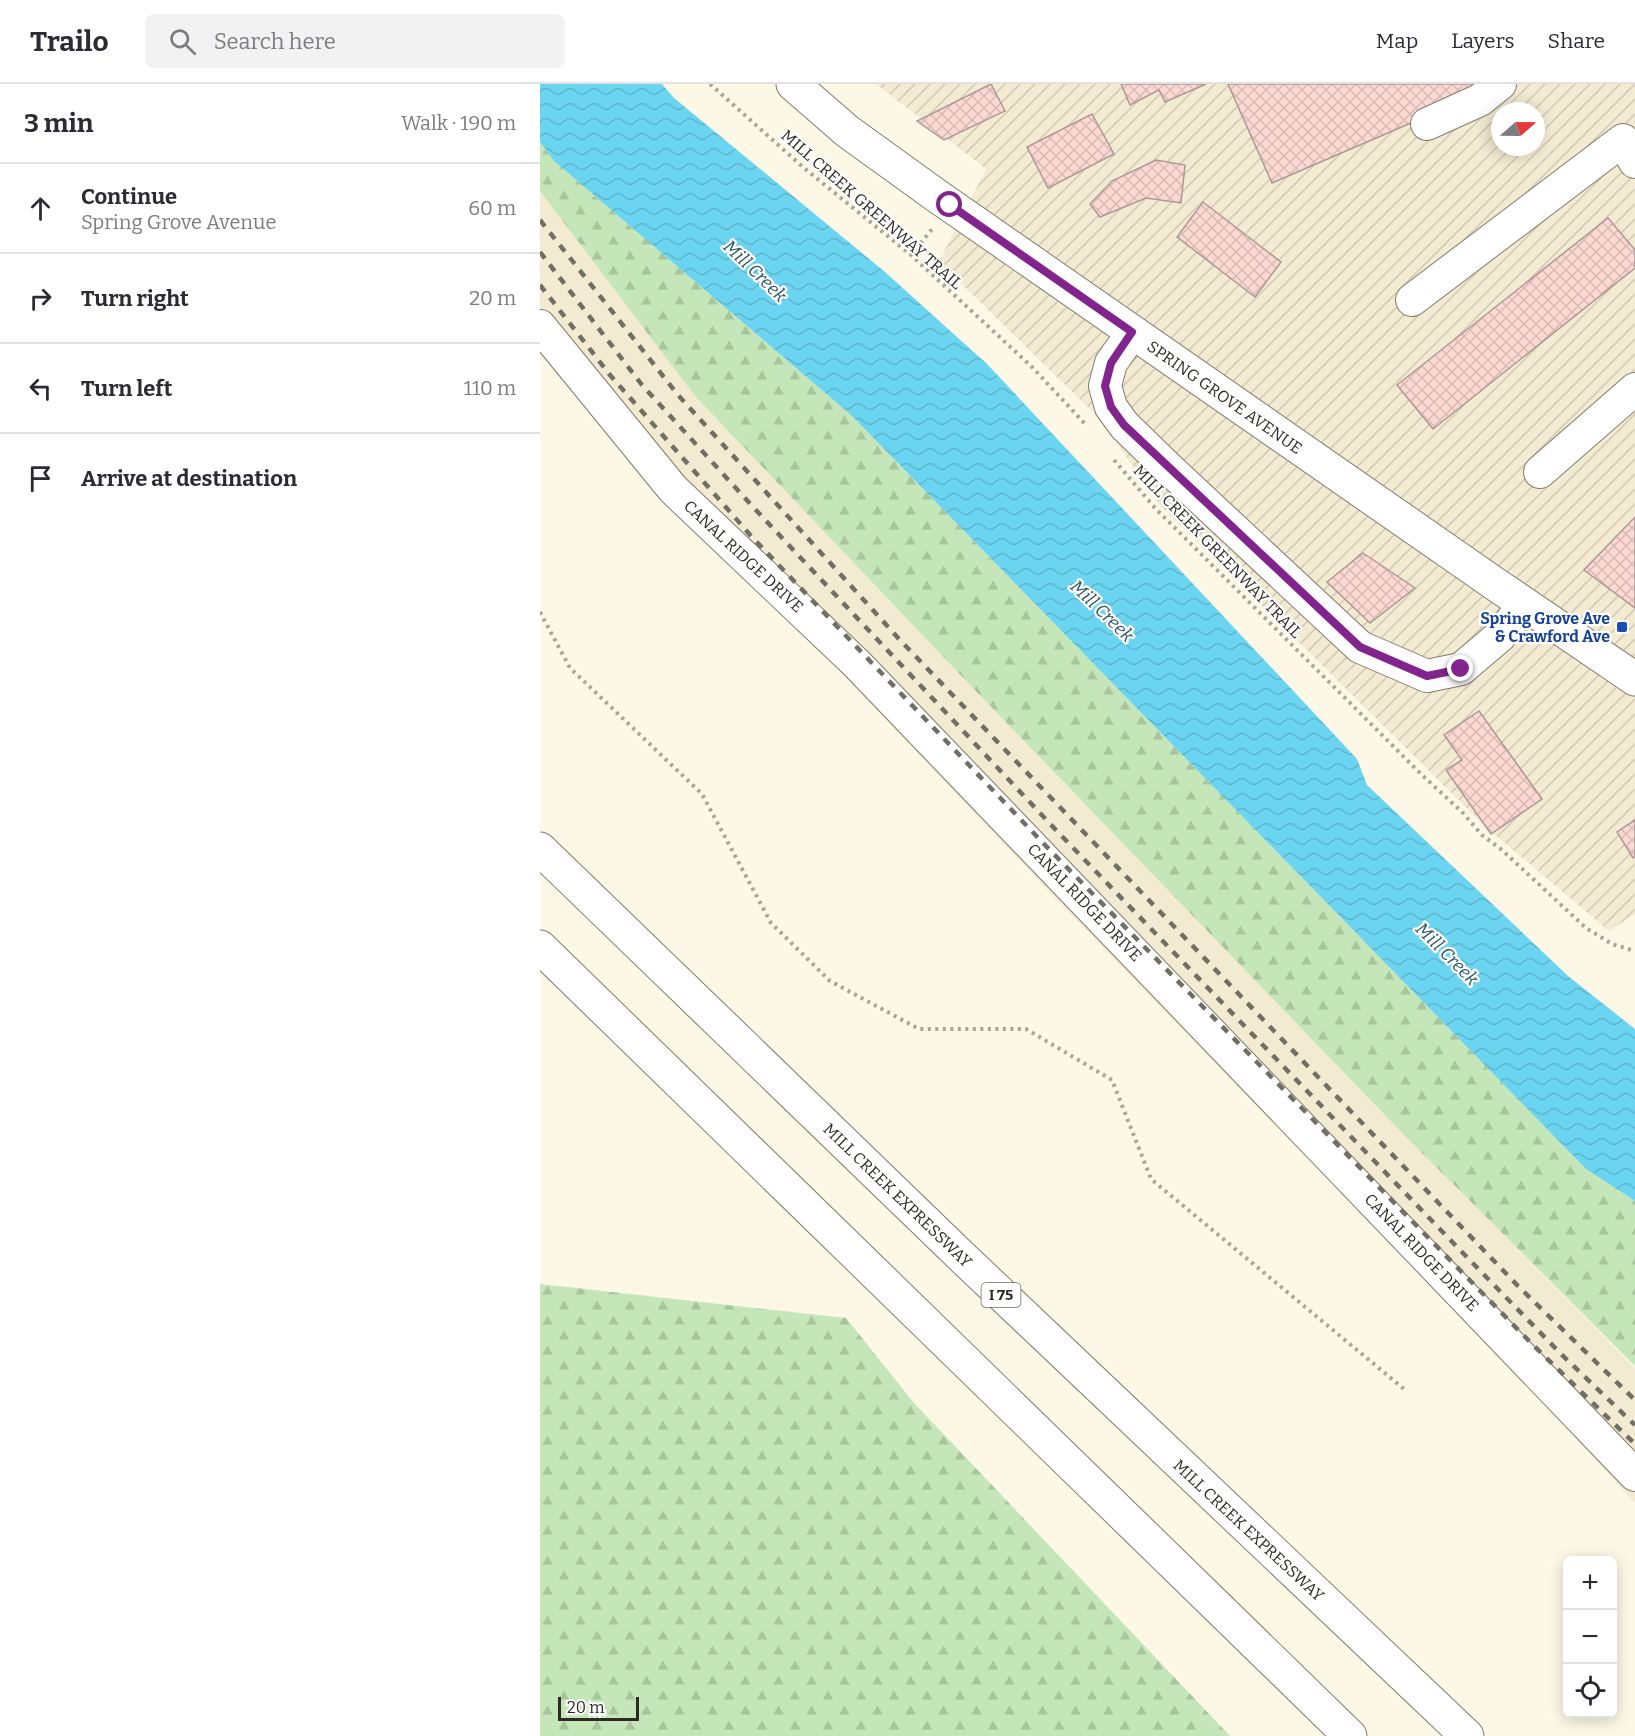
<!DOCTYPE html>
<html lang="en">
<head>
<meta charset="utf-8">
<style>
  :root { --surface:#fff; --page:#f2f2f3; --text:#2b2b33; --muted:#7c7c81; --line:#e1e1e2 }
  body { margin:0; font-family:Bitter,serif; background:var(--page); color:var(--text) }
  .controls { position:absolute; right:18px; bottom:18px; display:grid; overflow:hidden; border-radius:9px; box-shadow:0 3px 15px #0003 }
  .controls button { width:54px; height:54px; display:grid; place-items:center; padding:0; border:0; border-bottom:2px solid var(--line); background:var(--surface); color:var(--text); font:30px sans-serif }
  .compass { position:absolute; left:951px; top:18px; width:54px; height:54px; border-radius:50%; background:var(--surface); box-shadow:0 3px 15px #0003; rotate:70deg }
  .scale { position:absolute; left:18px; bottom:15px; width:81px; box-sizing:border-box; padding-left:6px; border:3px solid #2c2a23; border-top:0; font-size:16px; line-height:21px; white-space:nowrap; color:#2c2a23; -webkit-text-stroke:4px #fff; paint-order:stroke }
  .stop { position:absolute; width:18px; height:18px; margin:-14px; border:4px solid #83238e; border-radius:50%; background:#fff }
  .stop.end { background:#83238e; border-color:#fff; box-shadow:0 2px 6px #0008 }
  .list { margin:0; padding:0; list-style:none }
  h2 { display:flex; justify-content:space-between; align-items:center; height:78px; margin:0; padding:0 24px; font-size:26px }
  h2 small { font-size:20px; font-weight:400; color:var(--muted) }
  .list li { display:grid; grid-template-columns:39px 1fr auto; gap:18px; align-items:center; box-sizing:border-box; height:90px; padding:0 24px; border-top:2px solid var(--line) }
  .list b { display:block; font-size:22px; white-space:nowrap }
  .list p { margin:0; font-size:20px; white-space:nowrap; color:var(--muted) }
  .list em { font-size:20px; font-style:normal; color:var(--muted) }
  .icon { flex:none; width:33px; height:33px; fill:none; stroke:currentColor; stroke-width:2; stroke-linecap:round; stroke-linejoin:round }
  .map { position:relative; flex:none; width:1095px; height:1652px; overflow:hidden }
  header { display:flex; align-items:center; gap:36px; box-sizing:border-box; height:84px; padding:0 30px; background:var(--surface); border-bottom:2px solid var(--line) }
  header strong { font-size:28px }
  nav { display:flex; gap:33px; margin-inline-start:auto; font-size:21px }
  .search { width:420px; height:54px; background:var(--page); display:flex; align-items:center; gap:15px; box-sizing:border-box; padding:0 21px; border-radius:9px; color:var(--muted); font-size:22px }
  main { display:flex }
  aside { flex:1; background:var(--surface) }
  .map>svg:first-child { display:block }
</style>
</head>
<body>
<header>
<strong>Trailo</strong>
<div class="search"><svg class="icon" aria-label="search" viewBox="0 0 24 24"><circle cx="10" cy="10" r="6"/><path d="M15 15l6 6"/></svg>Search here</div>
<nav><a>Map</a><a>Layers</a><a>Share</a></nav>
</header>
<main>
<aside>
<h2>3 min<small>Walk · 190 m</small></h2>
<ul class="list">
<li><svg class="icon" aria-label="ahead" viewBox="0 0 24 24"><path d="M12 20V5M6 11l6-6 6 6"/></svg><div><b>Continue</b><p>Spring Grove Avenue</p></div><em>60 m</em></li>
<li><svg class="icon" aria-label="right" viewBox="0 0 24 24"><path d="M7 20v-9h11M14 6l5 5-5 5"/></svg><div><b>Turn right</b></div><em>20 m</em></li>
<li><svg class="icon" aria-label="left" viewBox="0 0 24 24"><path d="M17 20v-9H6M10 6l-5 5 5 5"/></svg><div><b>Turn left</b></div><em>110 m</em></li>
<li><svg class="icon" aria-label="arrive" viewBox="0 0 24 24"><path d="M6 21V4h12l-3 4 3 4H6"/></svg><div><b>Arrive at destination</b></div></li>
</ul>
</aside>
<div class="map">
<svg width="1095" height="1652" viewBox="0 0 1095 1652">
  <defs>
    <pattern id="industrial-furrows" width="10" height="10" patternUnits="userSpaceOnUse" patternTransform="scale(1.5)"><rect width="10" height="10" fill="#f3ead2"/><path d="M-1 1l2-2M0 10L10 0M9 11l2-2" fill="none" stroke="#d0c9b4"/></pattern>
    <pattern id="forest-firs" width="22" height="20" patternUnits="userSpaceOnUse" patternTransform="scale(1.5)"><rect width="22" height="20" fill="#c5e6b8"/><path d="M5 1l3.5 6h-7zM16 11l3.5 6h-7z" fill="#a9c59e"/></pattern>
    <pattern id="water-waves" width="16" height="10" patternUnits="userSpaceOnUse" patternTransform="scale(1.5)"><rect width="16" height="10" fill="#6bd4f0"/><path d="M0 5q4-4 8 0t8 0" fill="none" stroke="#5db6ce"/></pattern>
    <pattern id="building-cross-hatch" width="8" height="8" patternUnits="userSpaceOnUse" patternTransform="scale(1.5)"><rect width="8" height="8" fill="#fcd8d3"/><path d="M0 0l8 8M0 8l8-8" fill="none" stroke="#d8bab5"/></pattern>
  </defs>
  <rect width="100%" height="100%" fill="#fdf7e6"/>
  <path fill="#f3ead2" d="M0,107L155,312L431,602L869,1056L1095,1284V1419L991,1306L515,814L203,485L0,254Z"/>
  <path fill="url(#industrial-furrows)" fill-rule="evenodd" d="M336,0H1095V830L1069,847L947,744L619,420L563,338L399,178L446,85ZM960,27H996V63H960Z"/>
  <path fill="url(#forest-firs)" d="M0,58L14,77L311,331L1046,1085L1095,1117V1282L869,1056L431,602L155,312L0,107Z
    M0,1200L306,1234L374,1319L690,1652H0Z"/>
  <path fill="url(#water-waves)" d="M0,0H122L134,14L345,188L448,281L817,675L827,701L1028,892L1095,945V1117L1046,1085L311,331L14,77L0,58Z"/>
  <path fill="url(#building-cross-hatch)" stroke="#ac9996" stroke-width="1.5" d="M451,0L465,27L404,56L377,37Z
    M581,0H666L625,18L619,6L590,21Z
    M688,0H934L938,10L732,99Z
    M552,30L574,70L508,104L487,63Z
    M616,76L645,81L641,119L606,114L560,133L550,120L572,97Z
    M663,118L741,178L715,213L637,153Z
    M1068,134L1095,166V184L893,345L857,301Z
    M1095,433V524L1044,486Z
    M823,469L875,504L830,539L787,498Z
    M939,627L1002,715L951,750L906,686L922,676L904,651Z
    M1095,736V773L1093,774L1077,748Z"/>
  <g fill="none" stroke-linecap="round" stroke-linejoin="round">
    <defs>
      <path id="minor" d="M887,40L940,16L960,0
        M872,216L1083,56L1095,78
        M0,242L133,405L317,580L1095,1391
        M593,248L571,279L565,302L571,323L584,341L626,382L820,563L887,592L921,585L960,552L984,520
        M1000,388L1095,305"/>
      <path id="major" d="M253,0L307,47L397,112L958,502L1095,595"/>
      <path id="highway" d="M0,765L420,1171L927,1652
        M0,863L810,1652"/>
    </defs>
    <use href="#minor" stroke="#827c6d" stroke-width="34"/>
    <use href="#major" stroke="#827c6d" stroke-width="35"/>
    <use href="#highway" stroke="#827c6d" stroke-width="35"/>
    <path stroke="#a8a497" stroke-width="4" stroke-dasharray="3 4.5" stroke-linecap="butt" d="M170,0L264,84L371,171L492,283L545,340
      M371,171L393,144
      M574,376L615,424L883,692L923,729L942,751L962,766L1046,844L1072,860L1095,867
      M0,528L30,584L162,710L231,839L290,897L379,945H486L572,996L611,1095L864,1305"/>
    <use href="#minor" stroke="#fff" stroke-width="32"/>
    <use href="#major" stroke="#fff" stroke-width="33"/>
    <use href="#highway" stroke="#fff" stroke-width="33"/>
    <path stroke="#716e64" stroke-width="4.5" stroke-dasharray="8 8" stroke-linecap="butt" d="M0,136L138,311L360,556L978,1202L1095,1316
      M0,168L102,301L214,424L515,745L920,1166L1021,1270L1095,1341
      M0,201L70,291L212,453L505,761L993,1261L1095,1360"/>
  </g>
  <g fill="none" stroke-linecap="round" stroke-linejoin="round">
    <path stroke="#83238e" stroke-width="8" d="M410,121L592,248L571,279L565,302L571,323L584,341L820,563L887,592L921,585"/>
  </g>
  <rect fill="#1a4fb4" stroke="#fff" stroke-width="2" x="1076" y="537" width="12" height="12" rx="3"/>
  <g text-anchor="middle" stroke-width="4.5" stroke-linejoin="round" paint-order="stroke">
    <rect fill="#fff" stroke="#6b6a65" stroke-width="1.5" x="441.5" y="1199" width="39" height="24" rx="4.5"/>
    <g font-size="15" font-weight="bold" fill="#2c2a23">
      <text x="461" y="1216">I 75</text>
    </g>
    <g font-size="16" fill="#2c2a23" stroke="#fff">
      <text transform="translate(332 125) rotate(41)" y="6">MILL CREEK GREENWAY TRAIL</text>
      <text transform="translate(685 313) rotate(35)" y="6">SPRING GROVE AVENUE</text>
      <text transform="translate(678 467) rotate(46)" y="6">MILL CREEK GREENWAY TRAIL</text>
      <text transform="translate(204 472) rotate(43)" y="6">CANAL RIDGE DRIVE</text>
      <text transform="translate(545 818) rotate(46)" y="6">CANAL RIDGE DRIVE</text>
      <text transform="translate(358 1111) rotate(44)" y="6">MILL CREEK EXPRESSWAY</text>
      <text transform="translate(882 1168) rotate(46)" y="6">CANAL RIDGE DRIVE</text>
      <text transform="translate(709 1446) rotate(43)" y="6">MILL CREEK EXPRESSWAY</text>
    </g>
    <g font-size="16" font-weight="bold" fill="#164399" stroke="#fff" text-anchor="end">
      <text x="1070" y="540">Spring Grove Ave<tspan x="1070" dy="18">&amp; Crawford Ave</tspan></text>
    </g>
    <g font-size="18" font-style="italic" fill="#265460" stroke="#fff">
      <text transform="translate(215 187) rotate(44)" y="6">Mill Creek</text>
      <text transform="translate(562 527) rotate(44)" y="6">Mill Creek</text>
      <text transform="translate(907 870) rotate(45)" y="6">Mill Creek</text>
    </g>
  </g>
</svg>
<div class="controls">
<button>+</button>
<button>−</button>
<button><svg class="icon" aria-label="locate" viewBox="0 0 24 24"><circle cx="12" cy="12" r="6"/><path d="M12 2v4M12 18v4M2 12h4M18 12h4"/></svg></button>
</div>
<svg class="compass" viewBox="-18 -18 36 36"><path d="M0-13l5 13h-10z" fill="#e53935"/><path d="M0 13l5-13h-10z" fill="#7c7c81"/></svg>
<div class="scale">20 m</div>
<div class="stop" style="left:410px;top:121px"></div>
<div class="stop end" style="left:921px;top:585px"></div>
</div>
</main>
</body>
</html>
